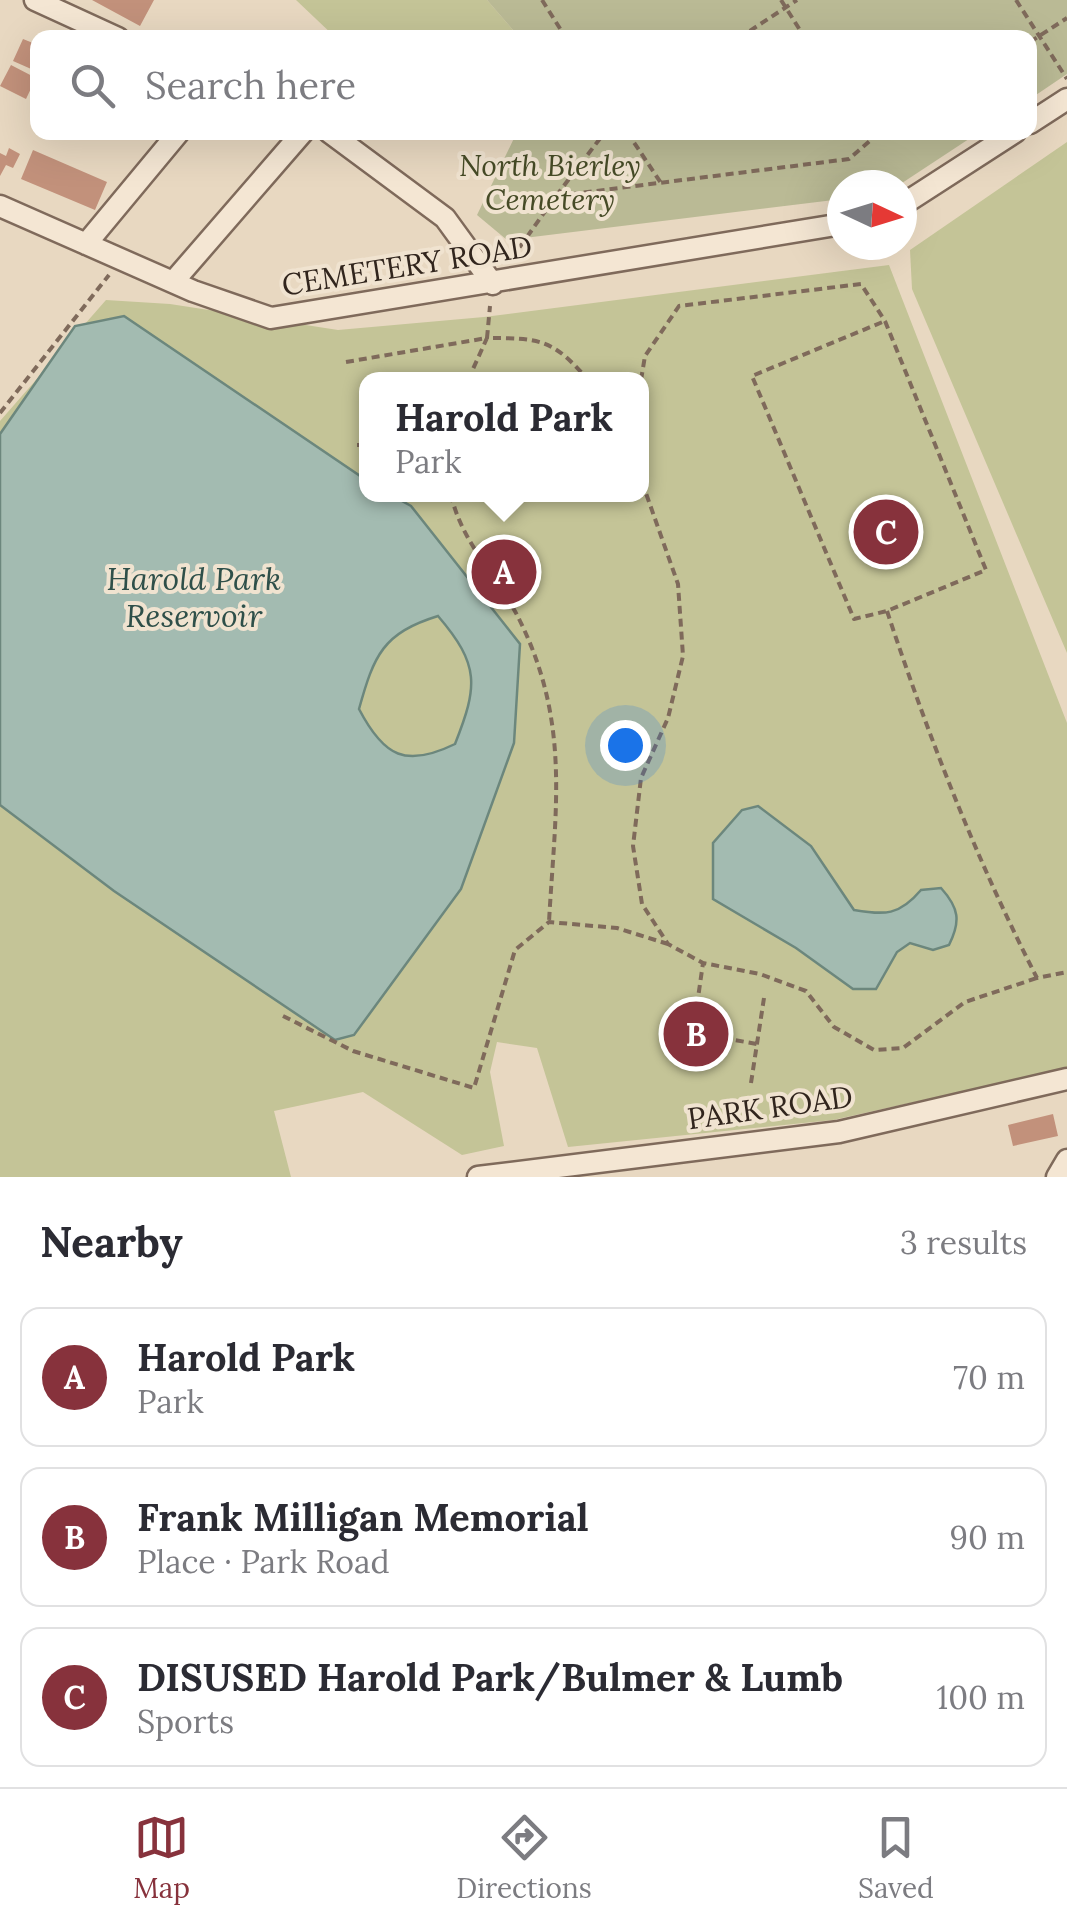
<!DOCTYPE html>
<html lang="en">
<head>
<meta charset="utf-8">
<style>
  :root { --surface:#fff; --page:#f2f2f3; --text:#2b2b33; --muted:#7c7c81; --line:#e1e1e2; --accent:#87323c }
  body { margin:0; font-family:Lora,serif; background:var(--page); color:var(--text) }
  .compass { position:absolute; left:827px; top:170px; width:90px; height:90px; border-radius:50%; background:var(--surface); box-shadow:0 10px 40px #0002; rotate:94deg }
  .you { position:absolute; left:625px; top:745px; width:35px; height:35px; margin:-25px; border:8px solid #fff; border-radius:50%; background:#1a73e8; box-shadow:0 0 0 15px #1a73e833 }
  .badge { display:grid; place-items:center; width:65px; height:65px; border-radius:50%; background:var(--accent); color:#fff; font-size:32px; font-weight:700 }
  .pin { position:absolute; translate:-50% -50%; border:5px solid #fff; box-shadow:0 2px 10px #0006 }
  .popup { position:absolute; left:359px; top:372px; width:290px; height:130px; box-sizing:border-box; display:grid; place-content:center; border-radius:20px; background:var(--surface); filter:drop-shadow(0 2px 8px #0005); font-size:32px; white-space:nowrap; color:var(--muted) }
  .popup b { font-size:38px; color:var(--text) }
  .popup::after { content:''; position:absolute; left:50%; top:100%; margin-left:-20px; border:20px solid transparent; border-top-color:var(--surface) }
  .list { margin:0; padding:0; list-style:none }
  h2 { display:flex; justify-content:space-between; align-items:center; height:130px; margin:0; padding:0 40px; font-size:42px }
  h2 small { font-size:32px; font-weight:400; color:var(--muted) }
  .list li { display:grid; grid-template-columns:65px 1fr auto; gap:30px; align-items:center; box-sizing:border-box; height:140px; margin:0 20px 20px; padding:0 20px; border:2px solid var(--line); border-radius:20px }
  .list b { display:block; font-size:38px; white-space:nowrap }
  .list p { margin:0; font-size:32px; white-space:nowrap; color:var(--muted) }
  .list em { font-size:32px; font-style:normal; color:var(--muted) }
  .icon { flex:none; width:55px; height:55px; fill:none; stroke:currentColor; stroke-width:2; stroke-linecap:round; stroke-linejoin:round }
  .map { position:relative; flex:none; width:1067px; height:1177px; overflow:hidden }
  .search { position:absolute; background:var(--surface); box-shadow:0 10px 40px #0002; left:30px; right:30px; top:30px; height:110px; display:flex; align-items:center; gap:25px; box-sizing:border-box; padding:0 35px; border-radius:20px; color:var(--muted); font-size:38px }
  .sheet { height:610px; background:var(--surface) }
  nav { display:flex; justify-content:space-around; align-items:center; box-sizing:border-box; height:140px; border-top:2px solid var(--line); background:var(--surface); font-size:28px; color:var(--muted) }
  nav a { display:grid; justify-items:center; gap:5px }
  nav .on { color:var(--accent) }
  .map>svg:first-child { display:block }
</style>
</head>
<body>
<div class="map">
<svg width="1067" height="1177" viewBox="0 0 1067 1177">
  <rect width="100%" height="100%" fill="#e8d8c1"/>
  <path fill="#c4c497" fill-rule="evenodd" d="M296,0H487L519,37H335Z
    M1067,142V653L912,289L910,250Z
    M889,265L1067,723V1068L833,1120L568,1147L537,1048L497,1042L490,1072L504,1146L462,1155L363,1092L274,1111L291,1177H0V421L106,300L170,304L338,330L484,317ZM366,380H642V494H366Z"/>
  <path fill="#baba95" d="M487,0H1067V74L1030,99V38L519,37Z
    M517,132H978V133L899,185H842V199L507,240L477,215Z"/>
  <path fill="#a3bbb1" stroke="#6c877d" stroke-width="2.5" fill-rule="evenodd" d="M124,316L366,480V494L391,495L411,506L520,644L514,743L461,889L354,1035L335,1040L114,891L0,805V434L75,326ZM438,616C480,665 478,686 455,744C406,768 384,757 359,709C374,655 383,633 438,616Z
    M758,806L811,846L854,910C885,915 899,916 921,890L941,888C959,908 961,921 949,945L933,950L910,943L897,952L876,989H853L796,948L713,899V843L742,810Z"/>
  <path fill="#c2917b" d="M92,0H154L140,26Z
    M23,39L38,45V72L13,61Z
    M11,65L36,78L26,99L0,86Z
    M9,148L20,154L13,168L6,165L0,176V153L6,156Z
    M33,150L107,182L95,210L21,179Z
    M1053,1114L1058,1136L1013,1146L1008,1125Z"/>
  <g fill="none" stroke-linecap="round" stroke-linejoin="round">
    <defs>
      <path id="minor" d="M35,0L118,38
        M1030,123L1067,99
        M329,132L445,218L493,284
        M902,205L1015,132
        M0,206L193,291L271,318L842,224
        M86,244L179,132
        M173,282L303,132
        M478,1177L839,1132L1067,1079
        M1057,1177L1067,1160"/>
    </defs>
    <use href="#minor" stroke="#7f6a5b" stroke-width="25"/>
    <path stroke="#7f6a5b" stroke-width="4" stroke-dasharray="8 5" stroke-linecap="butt" d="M542,0L566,38
      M781,0L805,38
      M1016,0L1067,79
      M739,38L797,0
      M1030,42L1067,18
      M627,132L661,183
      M556,196L605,132
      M512,258L556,196L849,159L872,139L868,132
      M885,321L986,570L887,611L854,619L752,376Z
      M346,362L487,338L490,306
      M468,380L487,338C540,338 553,339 588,380
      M641,380L645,356L679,306L861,284L885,321
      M0,413L109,275
      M357,445H366
      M642,482L678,584L683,656L668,718L641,778L633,846L642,904L668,944L703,963L760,974L806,991L834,1027L874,1050L903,1048L965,1002L1037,978
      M451,494C461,543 499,577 520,621C571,725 555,811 549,922
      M887,611C929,738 976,859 1037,978L1067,972
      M697,1005L721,1020V1046L709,1058L682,1057L668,1036L677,1013L697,1005L703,963
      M283,1016L353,1051L474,1088L515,950L549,922L617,928L668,944
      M723,1038L757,1044
      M751,1083L764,998"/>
    <use href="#minor" stroke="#f4e6d3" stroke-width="20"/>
  </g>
  <g text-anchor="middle" stroke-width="8" stroke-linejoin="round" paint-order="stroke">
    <g font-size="30" font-style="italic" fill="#464b26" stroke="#f0e3d0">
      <text x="550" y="176">North Bierley<tspan x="550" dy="34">Cemetery</tspan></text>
    </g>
    <g font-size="30" fill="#31251d" stroke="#f0e3d0">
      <text transform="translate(407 266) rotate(-9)" y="10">CEMETERY ROAD</text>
      <text transform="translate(770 1108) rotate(-8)" y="10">PARK ROAD</text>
    </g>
    <g font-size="32" font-style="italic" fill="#2e4f49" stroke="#f0e3d0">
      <text x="194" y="590">Harold Park<tspan x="194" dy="37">Reservoir</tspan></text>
    </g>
  </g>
</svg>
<svg class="compass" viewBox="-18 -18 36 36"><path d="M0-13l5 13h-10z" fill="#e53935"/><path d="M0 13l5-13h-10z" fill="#7c7c81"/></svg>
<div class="you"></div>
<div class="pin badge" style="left:504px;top:572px">A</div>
<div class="popup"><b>Harold Park</b>Park</div>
<div class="pin badge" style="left:696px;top:1034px">B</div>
<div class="pin badge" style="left:886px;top:532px">C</div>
<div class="search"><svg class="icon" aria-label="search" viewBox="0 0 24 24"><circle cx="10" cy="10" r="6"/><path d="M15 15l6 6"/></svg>Search here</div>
</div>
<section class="sheet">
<h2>Nearby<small>3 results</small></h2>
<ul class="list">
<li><span class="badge">A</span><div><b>Harold Park</b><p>Park</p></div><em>70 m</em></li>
<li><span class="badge">B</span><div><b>Frank Milligan Memorial</b><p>Place · Park Road</p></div><em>90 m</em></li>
<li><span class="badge">C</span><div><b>DISUSED Harold Park/Bulmer &amp; Lumb</b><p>Sports</p></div><em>100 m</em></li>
</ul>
</section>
<nav>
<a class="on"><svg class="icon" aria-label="map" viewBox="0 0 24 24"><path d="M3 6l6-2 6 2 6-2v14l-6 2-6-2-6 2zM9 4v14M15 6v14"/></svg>Map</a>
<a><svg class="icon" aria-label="directions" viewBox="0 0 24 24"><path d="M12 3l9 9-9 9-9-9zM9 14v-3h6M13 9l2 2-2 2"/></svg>Directions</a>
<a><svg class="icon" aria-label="saved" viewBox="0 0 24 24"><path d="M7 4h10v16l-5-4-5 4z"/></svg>Saved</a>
</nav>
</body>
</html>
